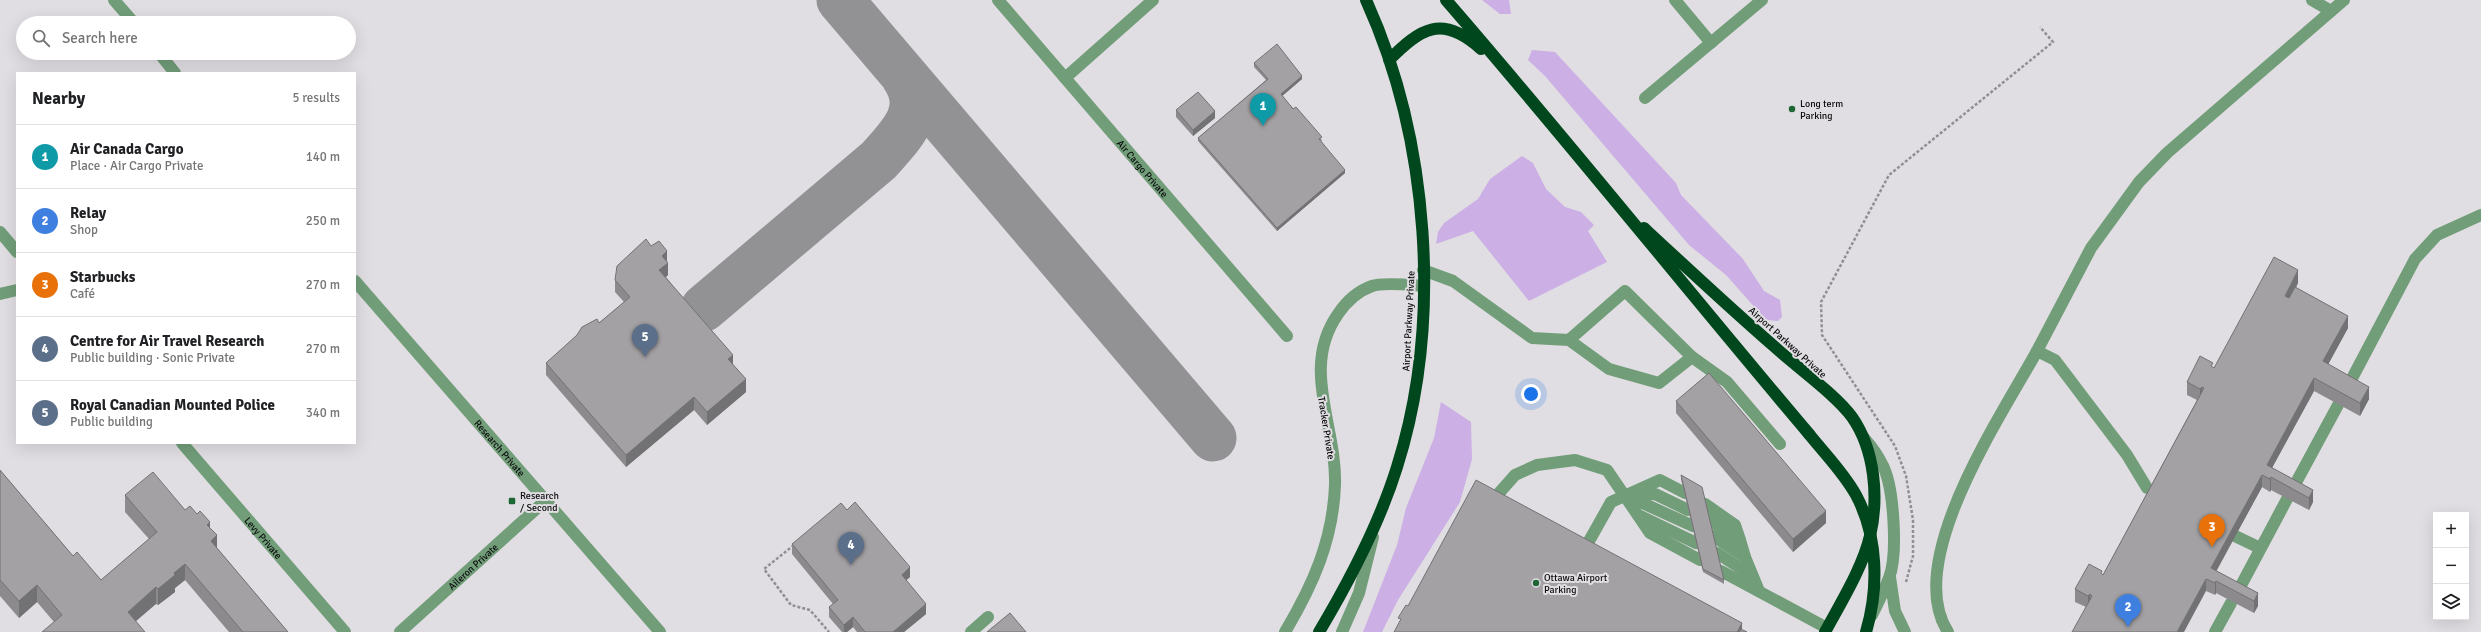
<!DOCTYPE html>
<html lang="en">
<head>
<meta charset="utf-8">
<style>
  :root { --surface:#fff; --page:#f2f2f2; --text:#202124; --muted:#757577; --line:#e0e0e0; --accent:#1d6735 }
  body { margin:0; font-family:Signika,sans-serif; background:var(--page); color:var(--text) }
  .controls { position:absolute; right:12px; bottom:12px; display:grid; overflow:hidden; border-radius:0px; box-shadow:0 4px 16px #0002 }
  .controls button { width:36px; height:36px; display:grid; place-items:center; padding:0; border:0; border-bottom:1px solid var(--line); background:var(--surface); color:var(--text); font:20px sans-serif }
  .you { position:absolute; left:1531px; top:394px; width:14px; height:14px; margin:-10px; border:3px solid #fff; border-radius:50%; background:#1a73e8; box-shadow:0 0 0 6px #1a73e833 }
  .badge { display:grid; place-items:center; width:26px; height:26px; border-radius:50%; background:var(--accent); color:#fff; font-size:13px; font-weight:700 }
  .pin { position:absolute; translate:-50% -33px; filter:drop-shadow(0 1px 2px #0008) }
  .pin::after { content:''; position:absolute; top:21px; width:14px; height:12px; background:inherit; clip-path:polygon(0 0,100% 0,50% 100%) }
  .list { margin:0; padding:0; list-style:none }
  h2 { display:flex; justify-content:space-between; align-items:center; height:52px; margin:0; padding:0 16px; font-size:17px }
  h2 small { font-size:13px; font-weight:400; color:var(--muted) }
  .list li { display:grid; grid-template-columns:26px 1fr auto; gap:12px; align-items:center; box-sizing:border-box; height:64px; padding:0 16px; border-top:1px solid var(--line) }
  .list b { display:block; font-size:15px; white-space:nowrap }
  .list p { margin:0; font-size:13px; white-space:nowrap; color:var(--muted) }
  .list em { font-size:13px; font-style:normal; color:var(--muted) }
  .icon { flex:none; width:22px; height:22px; fill:none; stroke:currentColor; stroke-width:2; stroke-linecap:round; stroke-linejoin:round }
  .map { position:relative; flex:none; width:2481px; height:632px; overflow:hidden }
  .search { position:absolute; background:var(--surface); box-shadow:0 4px 16px #0002; left:16px; top:16px; width:340px; height:44px; display:flex; align-items:center; gap:10px; box-sizing:border-box; padding:0 14px; border-radius:22px; color:var(--muted); font-size:15px }
  .panel { position:absolute; background:var(--surface); box-shadow:0 4px 16px #0002; left:16px; top:72px; width:340px; height:372px; border-radius:0px }
  .map>svg:first-child { display:block }
</style>
</head>
<body>
<div class="map">
<svg width="2481" height="632" viewBox="0 0 2481 632">
  <rect width="100%" height="100%" fill="#e0dee2"/>
  <path fill="#cbafe5" d="M1482,0H1509L1511,14H1500Z
    M1532,50L1555,52L1676,183L1681,195L1743,259L1764,291L1780,300L1782,317L1778,321L1766,320L1726,275L1689,245L1545,76L1528,60Z
    M1522,156L1533,163L1546,189L1565,207L1581,212L1594,225L1588,231L1607,262L1529,301L1473,231L1436,244L1438,232L1444,223L1478,199L1490,179Z
    M1441,402L1471,422L1472,459L1460,502L1398,600L1382,632H1363L1397,545L1406,508L1434,438Z"/>
  <g fill="none" stroke-linecap="round" stroke-linejoin="round">
    <path stroke="#929194" stroke-width="47" d="M840,0L1213,438
      M704,308L879,160C902,134 927,111 904,76"/>
    <path stroke="#908f92" stroke-width="2.5" stroke-dasharray="3 2" stroke-linecap="butt" d="M794,545L764,569L791,605L810,610L829,632
      M1906,582L1913,556V520L1906,476L1895,446L1822,335L1821,302L1889,175L2053,42L2040,27"/>
    <g stroke="#719d79" stroke-width="12">
      <path d="M114,0L134,23"/>
      <path id="s1" d="M998,0L1287,336"/>
      <path d="M1675,0L1711,43"/>
      <path d="M2312,0L2331,11"/>
      <path d="M159,53L175,73"/>
      <path d="M1065,78L1153,0"/>
      <path d="M1645,98L1762,0"/>
      <path d="M0,232L17,252"/>
      <path d="M1423,270L1453,281L1532,338L1569,340L1609,369L1659,383L1692,357L1625,291L1569,340"/>
      <path id="s2" d="M355,281L660,632"/>
      <path d="M0,294L17,290"/>
      <path d="M1692,357L1727,382L1780,444"/>
      <path d="M2348,386L2415,259L2437,235L2481,215"/>
      <path d="M1864,438C1872,447 1878,455 1883,466C1894,488 1898,555 1889,578C1884,591 1878,603 1872,615"/>
      <path id="s3" d="M182,443L345,632"/>
      <path d="M2147,488L2127,455L2055,360L2037,351L2091,248L2139,182L2167,153L2344,0"/>
      <path d="M2292,490L2338,405"/>
      <path d="M1634,495L1655,494L1688,510"/>
      <path d="M1627,496L1693,526"/>
      <path d="M1492,501L1515,475L1537,465L1575,460L1607,470L1650,533L1700,560"/>
      <path d="M1705,504L1735,525L1740,540"/>
      <path d="M1640,516L1696,543"/>
      <path d="M1709,520L1740,540L1745,557"/>
      <path d="M1713,536L1745,557L1759,591"/>
      <path d="M2235,536L2260,548"/>
      <path d="M1584,550L1611,502L1660,480L1685,493"/>
      <path d="M1717,553L1751,575"/>
      <path d="M1721,571L1827,628"/>
      <path d="M1890,577L1895,611L1905,632"/>
      <path d="M2237,593L2287,499"/>
      <path id="s4" d="M400,632L546,500"/>
      <path d="M971,632L988,617"/>
      <path d="M1285,632C1313,585 1333,540 1335,485C1337,426 1300,368 1338,314C1346,302 1358,291 1372,286C1383,282 1410,285 1423,286"/>
      <path d="M1342,632L1359,593L1373,537"/>
      <path d="M1948,632C1902,561 2002,415 2037,351"/>
      <path d="M2215,632L2231,603"/>
    </g>
    <path stroke="#01471d" stroke-width="12" d="M1446,0C1570,143 1687,290 1809,434
      M1389,60C1421,28 1442,14 1481,49
      M1644,228C1687,268 1731,309 1776,348C1797,367 1836,395 1852,417C1875,450 1879,498 1870,536C1863,567 1840,604 1825,632
      M1319,632C1350,580 1379,525 1397,467C1443,321 1429,139 1366,0"/>
    <path stroke="#01471d" stroke-width="12" d="M1809,434C1825,454 1844,473 1856,495C1878,536 1879,588 1866,632"/>
  </g>
  <path fill="#8c8a8d" d="M1254,63L1302,79L1282,96L1322,140L1321,141L1345,173L1277,231L1198,141V138L1266,80L1254,67Z
    M1176,110L1215,118L1193,136L1176,117Z
    M651,246L667,262L668,275L666,277L733,364L746,392L707,425L694,410L626,467L546,375V363L599,323L624,302L615,292V280Z
    M2298,283L2296,288L2348,328L2328,364L2369,399L2360,416L2314,391L2272,468L2313,490V502L2309,510L2271,490L2270,492L2262,487L2235,536L2216,571L2258,593V606L2254,613L2216,593L2215,595L2206,591L2086,607L2075,602V589L2102,574L2103,575L2197,400L2187,395V382L2213,367L2214,368Z
    M1676,401L1826,523L1793,552L1676,413Z
    M0,470L73,556L101,580L149,539L125,512V495L185,510L210,528L217,548L288,632H229L185,580L175,588V592L158,605L156,604L54,622L37,602L19,618L0,596Z
    M1681,475L1724,580V584L1703,572L1681,479Z
    M792,544L910,577L906,580L926,614L904,632H857L853,627L847,632H842L829,617V607L833,604L792,554Z"/>
  <path fill="#727173" d="M1302,76V79L1281,97V94Z
    M1215,111V118L1193,136V130Z
    M1345,170V173L1277,231V228Z
    M667,251V263L662,256Z
    M668,263V275L659,282V270Z
    M2298,270V283L2285,308V296Z
    M2348,316V328L2323,374V361Z
    M733,355V367L728,359Z
    M2314,378V391L2267,477V465Z
    M746,379V392L707,425V412Z
    M2202,387V399L2200,402V389Z
    M2369,387V399L2360,416V403Z
    M694,397V410L626,467V455Z
    M2262,475V487L2211,581V568Z
    M2271,477V490L2270,492V479Z
    M2313,490V502L2309,510V498Z
    M1826,511V523L1793,552V539Z
    M210,522V539L207,525Z
    M217,535V552L211,541Z
    M185,564V580L175,588V592L158,605V589L174,573Z
    M910,567V577L902,584V575Z
    M2206,579V591L2184,632H2177Z
    M2216,581V593L2215,595V583Z
    M37,585V602L19,618V601Z
    M156,587V604L128,628V612Z
    M2258,593V606L2254,613V601Z
    M2090,594V606L2088,609V596Z
    M926,604V614L904,632H893Z
    M853,617V627L847,632H844V625Z
    M1742,623V632H1737Z"/>
  <path fill="#a3a1a4" stroke="#727173" d="M1277,44L1302,76L1281,94L1293,109L1296,107L1322,137L1319,139L1345,170L1277,228L1198,138L1268,79L1254,63Z
    M1198,92L1215,111L1193,130L1176,110Z
    M646,239L651,246L659,241L667,251L662,256L668,263L659,270L733,355L728,359L746,379L707,412L694,397L626,455L546,363L577,335L582,327L597,319L599,323L630,297L615,280L617,266Z
    M2274,257L2298,270L2285,296L2289,298L2295,287L2348,316L2323,361L2369,387L2360,403L2314,378L2267,465L2313,490L2309,498L2271,477L2270,479L2262,475L2235,524L2211,568L2258,593L2254,601L2216,581L2215,583L2206,579L2177,632H2072L2092,596L2090,594L2088,596L2075,589L2089,564L2102,571L2101,573L2103,575L2204,388L2202,387L2200,389L2187,382L2200,356L2213,363L2211,366L2214,368Z
    M1709,373L1826,511L1793,539L1676,401Z
    M0,470L73,556L77,552L101,580L157,532L125,495L153,472L185,510L190,506L197,514L200,511L210,522L207,525L217,535L211,541L288,632H243L185,564L174,573L175,575L158,589L156,587L128,612L145,632H42L62,615L37,585L19,601L0,580Z
    M1681,475L1702,487L1724,580L1703,569Z
    M1476,480L1742,623L1737,632H1394L1401,619L1398,618L1406,605L1408,606Z
    M855,502L910,567L902,575L926,604L893,632H865L853,617L844,625L829,607L838,600L792,544L841,503L847,510Z
    M1010,613L1026,632H987Z
    M1741,629L1747,632H1739Z"/>
  <g fill="#1d6735" stroke="#e0dee2" stroke-width="1.5">
    <circle cx="1792" cy="109" r="4"/>
    <rect x="508" y="497" width="8" height="8" rx="2"/>
    <circle cx="1536" cy="583" r="4"/>
  </g>
  <g text-anchor="middle" stroke-width="4" stroke-linejoin="round" paint-order="stroke">
    <g font-size="10" fill="#0c0c0d" stroke="#e0dee2" text-anchor="start">
      <text x="1800" y="107">Long term<tspan x="1800" dy="12">Parking</tspan></text>
      <text x="520" y="499">Research<tspan x="520" dy="12">/ Second</tspan></text>
      <text x="1544" y="581">Ottawa Airport<tspan x="1544" dy="12">Parking</tspan></text>
    </g>
    <g font-size="10" fill="#0c0c0d" stroke="#e0dee2">
      <text dy="4" stroke="none"><textPath href="#s1" startOffset="222">Air Cargo Private</textPath></text>
      <text transform="translate(1408 321) rotate(-87)" y="4">Airport Parkway Private</text>
      <text transform="translate(1788 342) rotate(42)" y="4">Airport Parkway Private</text>
      <text transform="translate(1327 428) rotate(81)" y="4">Tracker Private</text>
      <text dy="4" stroke="none"><textPath href="#s2" startOffset="221">Research Private</textPath></text>
      <text dy="4" stroke="none"><textPath href="#s3" startOffset="125">Levy Private</textPath></text>
      <text dy="4" stroke="none"><textPath href="#s4" startOffset="98">Aileron Private</textPath></text>
    </g>
  </g>
</svg>
<div class="controls">
<button>+</button>
<button>−</button>
<button><svg class="icon" aria-label="layers" viewBox="0 0 24 24"><path d="M12 4l9 5-9 5-9-5zM3 14l9 5 9-5"/></svg></button>
</div>
<div class="you"></div>
<div class="pin badge" style="left:1263px;top:126px;background:#0f9aa8">1</div>
<div class="pin badge" style="left:2128px;top:627px;background:#3f7fe0">2</div>
<div class="pin badge" style="left:2212px;top:547px;background:#e8710a">3</div>
<div class="pin badge" style="left:851px;top:565px;background:#5c6f8a">4</div>
<div class="pin badge" style="left:645px;top:357px;background:#5c6f8a">5</div>
<div class="search"><svg class="icon" aria-label="search" viewBox="0 0 24 24"><circle cx="10" cy="10" r="6"/><path d="M15 15l6 6"/></svg>Search here</div>
<section class="panel">
<h2>Nearby<small>5 results</small></h2>
<ul class="list">
<li><span class="badge" style="background:#0f9aa8">1</span><div><b>Air Canada Cargo</b><p>Place · Air Cargo Private</p></div><em>140 m</em></li>
<li><span class="badge" style="background:#3f7fe0">2</span><div><b>Relay</b><p>Shop</p></div><em>250 m</em></li>
<li><span class="badge" style="background:#e8710a">3</span><div><b>Starbucks</b><p>Café</p></div><em>270 m</em></li>
<li><span class="badge" style="background:#5c6f8a">4</span><div><b>Centre for Air Travel Research</b><p>Public building · Sonic Private</p></div><em>270 m</em></li>
<li><span class="badge" style="background:#5c6f8a">5</span><div><b>Royal Canadian Mounted Police</b><p>Public building</p></div><em>340 m</em></li>
</ul>
</section>
</div>
</body>
</html>
